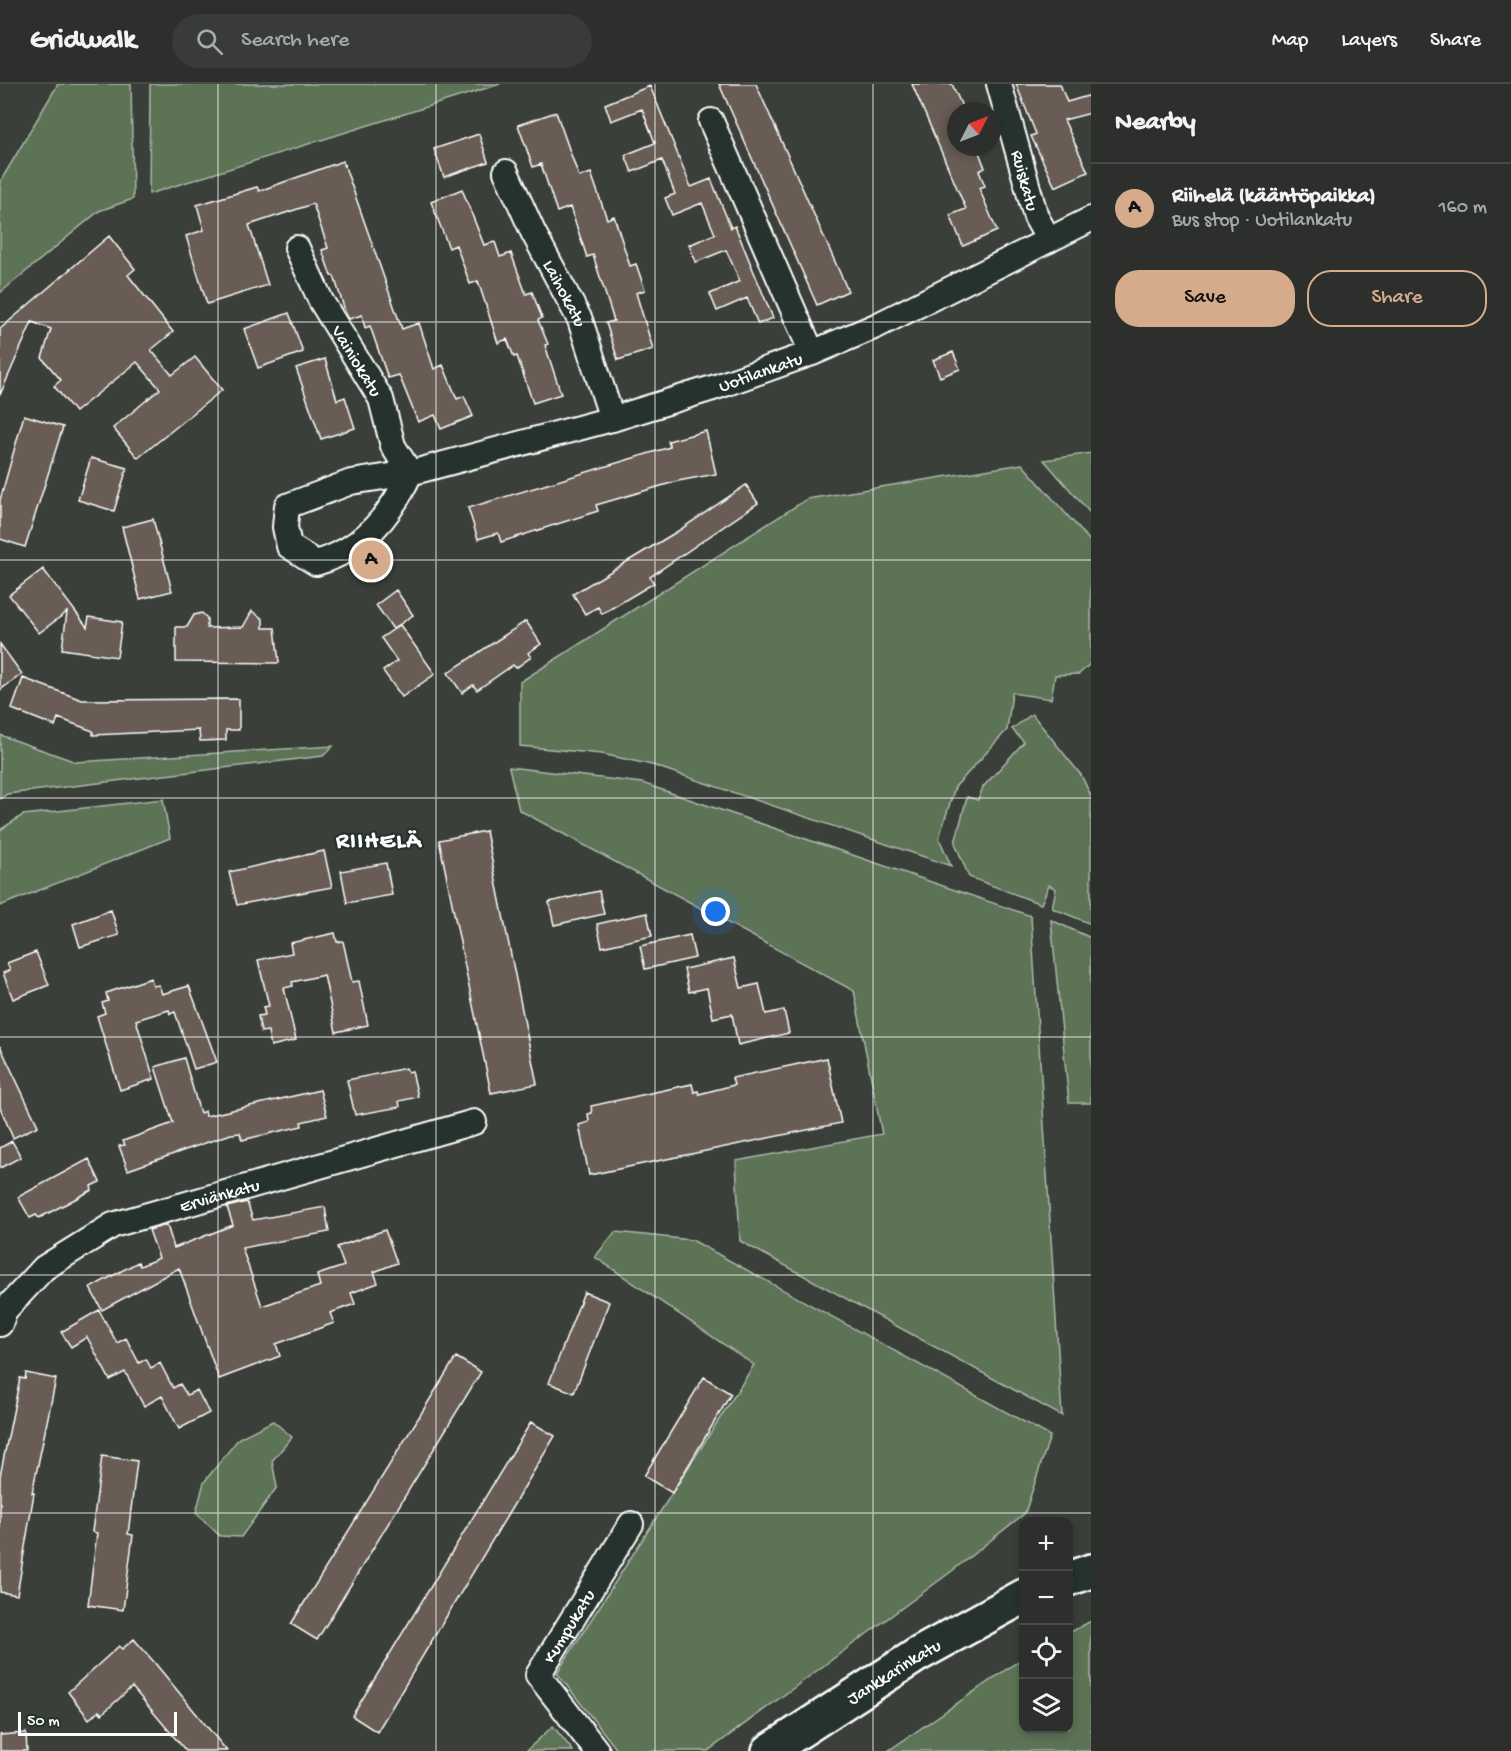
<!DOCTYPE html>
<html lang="en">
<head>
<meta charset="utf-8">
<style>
  :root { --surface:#2c2f2b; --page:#383b37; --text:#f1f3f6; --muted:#a6a9a9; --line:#484a47; --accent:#d6ab8b }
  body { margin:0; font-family:"Gochi Hand",sans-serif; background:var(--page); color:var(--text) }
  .controls { position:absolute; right:18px; bottom:18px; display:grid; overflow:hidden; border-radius:12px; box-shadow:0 3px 9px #0003 }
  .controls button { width:54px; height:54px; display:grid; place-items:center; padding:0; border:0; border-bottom:2px solid var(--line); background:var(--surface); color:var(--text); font:30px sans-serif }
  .compass { position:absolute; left:947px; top:18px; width:54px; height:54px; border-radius:50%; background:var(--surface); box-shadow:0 3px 9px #0003; rotate:48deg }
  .scale { position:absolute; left:18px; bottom:15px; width:159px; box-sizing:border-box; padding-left:6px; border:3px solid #fff; border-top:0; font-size:16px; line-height:21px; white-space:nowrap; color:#fff; -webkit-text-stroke:4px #26332d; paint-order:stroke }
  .you { position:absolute; left:716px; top:828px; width:21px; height:21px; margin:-15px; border:4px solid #fff; border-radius:50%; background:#1a73e8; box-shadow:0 0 0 9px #1a73e833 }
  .badge { display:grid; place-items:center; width:39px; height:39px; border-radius:50%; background:var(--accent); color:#111; font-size:20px; font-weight:700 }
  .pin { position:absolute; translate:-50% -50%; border:3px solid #fff; box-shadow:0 2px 6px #0006 }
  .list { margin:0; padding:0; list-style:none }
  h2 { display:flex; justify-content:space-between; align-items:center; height:78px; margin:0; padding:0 24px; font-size:26px }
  h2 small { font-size:20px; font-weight:400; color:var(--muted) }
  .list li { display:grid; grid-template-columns:39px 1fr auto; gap:18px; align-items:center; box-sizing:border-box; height:90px; padding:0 24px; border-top:2px solid var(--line) }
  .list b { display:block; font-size:22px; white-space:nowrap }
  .list p { margin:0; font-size:20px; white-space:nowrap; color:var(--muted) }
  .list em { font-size:20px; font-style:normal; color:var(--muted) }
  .actions { display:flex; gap:12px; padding:18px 24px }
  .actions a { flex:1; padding:14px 0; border:2px solid var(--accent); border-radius:24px; text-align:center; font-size:21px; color:var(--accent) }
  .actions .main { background:var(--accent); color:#111 }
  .icon { flex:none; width:33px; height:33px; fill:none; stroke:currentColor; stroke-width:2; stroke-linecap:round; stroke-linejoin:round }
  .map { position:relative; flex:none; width:1091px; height:1667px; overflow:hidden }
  header { display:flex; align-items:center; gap:36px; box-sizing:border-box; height:84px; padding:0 30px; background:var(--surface); border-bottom:2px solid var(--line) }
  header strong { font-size:28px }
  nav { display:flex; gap:33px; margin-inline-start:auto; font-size:21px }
  .search { width:420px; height:54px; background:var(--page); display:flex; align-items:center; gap:15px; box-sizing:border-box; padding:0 21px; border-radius:33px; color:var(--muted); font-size:22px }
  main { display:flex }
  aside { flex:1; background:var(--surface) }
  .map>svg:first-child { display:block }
</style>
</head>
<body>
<header>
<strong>Gridwalk</strong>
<div class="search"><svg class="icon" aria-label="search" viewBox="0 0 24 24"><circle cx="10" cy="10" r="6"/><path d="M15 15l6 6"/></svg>Search here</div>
<nav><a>Map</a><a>Layers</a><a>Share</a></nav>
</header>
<main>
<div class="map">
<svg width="1091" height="1667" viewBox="0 0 1091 1667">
  <rect width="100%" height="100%" fill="#3a3f39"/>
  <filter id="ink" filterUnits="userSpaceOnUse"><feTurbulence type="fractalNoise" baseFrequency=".0167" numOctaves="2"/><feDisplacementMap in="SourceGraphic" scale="12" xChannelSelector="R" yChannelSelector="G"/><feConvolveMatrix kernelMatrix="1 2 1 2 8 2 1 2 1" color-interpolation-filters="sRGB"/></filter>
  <g filter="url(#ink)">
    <path fill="#5b7357" stroke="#adb9ab" stroke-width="1.5" d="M58,0H131L133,115L99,127L0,209V98Z
      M150,0H500L149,110Z
      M1091,369V430L1044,376Z
      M1022,380L1091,458V579L1079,590L1055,591L1051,615L1012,609L1007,646L955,703L939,754L951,782L652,681L602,670L520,662V598L807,415Z
      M1032,630L1081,691L1091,712V840L1052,824L1056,805L1049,801L1041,820L969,793L955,759L967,713L978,716L983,703L1024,658L1012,645Z
      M0,651L76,678L333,662L323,672L7,710L0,715Z
      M509,683L642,699L1031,832L1062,1332L740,1157L736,1077L882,1050L854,907L519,726Z
      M163,715L170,754L0,822V746L23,731Z
      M1051,836L1091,854V1019H1069Z
      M615,1148L692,1156L1050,1352L1025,1429L952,1487L708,1667H618L557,1589L754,1281L595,1173Z
      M273,1337L292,1353L272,1377L277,1403L241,1453L220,1452L196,1429L204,1398L239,1354Z
      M1091,1537V1667H888L1023,1574L1024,1644H1068L1069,1549Z
      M553,1642L573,1667H526Z"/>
    <path fill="#685c55" stroke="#fff" stroke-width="1.5" d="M719,0H756L848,207L817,221Z
      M912,0H952L964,27H956V63H977L985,84L979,87L985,102L979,104L997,147L963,162L950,131L966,125Z
      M1016,0H1060L1067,18L1091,11V29L1064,36L1088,88L1055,103L1031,52L1036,50Z
      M650,2L691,103L711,95L731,144L735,142L773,234L758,240L747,214L717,227L710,210L740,197L726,166L696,178L689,161L715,150L702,119L672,131L665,114L675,110L662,76L632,88L625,71L655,59L642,25L611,37L605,20Z
      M556,28L579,93L591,89L607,135L614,132L630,182L636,180L645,206L636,209L653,265L618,276L606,239L614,237L593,171L587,173L570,123L557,128L541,80L533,83L518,41Z
      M479,50L488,78L444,93L434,65Z
      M343,77L402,245L419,239L434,285L443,281L457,315L464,312L473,332L441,345L435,331L418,338L399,291L388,294L370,242L365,244L362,231L349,235L346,230L334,192H331L322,166L328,164L313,120L249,141L268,201L207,220L186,152L204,146L197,121L257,103L259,107Z
      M462,105L484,161L495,158L500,173L511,169L526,210L532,208L542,234L538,236L548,260L545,261L561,310L533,319L517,272L514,273L507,255L498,259L478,197L470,200L456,161L449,164L431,118Z
      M109,152L135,185L128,191L173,248L151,266L172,291L195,273L222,306L138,374L113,344L160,305L137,278L75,328L54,302L61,296L42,274L51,245L32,238L0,311V245Z
      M289,229L303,268L258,284L244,245Z
      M953,268L960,285L940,293L933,276Z
      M325,275L337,316L345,313L355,344L321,355L296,284Z
      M24,331L63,343L25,463L0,455V416Z
      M706,347L716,390L678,397L596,421L598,427L501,458L498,449L478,455L468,424L670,363L668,357Z
      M91,374L127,384L114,427L78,416Z
      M746,401L758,419L650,493L654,499L602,530L598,523L585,530L573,510L678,447Z
      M153,435L172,507L140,515L122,443Z
      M43,485L87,543L89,533L122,538L117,573L62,565L67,528L39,549L9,511Z
      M396,506L413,531L393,545L376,521Z
      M252,527L263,535V544H275L279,579L176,578V543H187L194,531L202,529L207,534V544L243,543Z
      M526,537L541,560L528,569L531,573L516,584L513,581L477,606L473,601L462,609L448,589Z
      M400,541L435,590L402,613L383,587L397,577L381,554Z
      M0,560L22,590L0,606Z
      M23,594L82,616L239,615V646H226V656L200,657L199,646L93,651V647L58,634L55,642L12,625Z
      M486,747L537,1000L491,1009L439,756Z
      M324,767L332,803L237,821L229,788Z
      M386,779L392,811L347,819L341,787Z
      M599,807L604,830L554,841L549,818Z
      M111,826L119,851L80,863L73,840Z
      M647,829L652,852L602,863L597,840Z
      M335,849L337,858L343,857L352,898L359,897L368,941L336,948L324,891L292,898L293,902L284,904L296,956L271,962L268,947L261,948L258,932L265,931L263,923L269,922L258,876L292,869L290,859Z
      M690,851L695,874L645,885L640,862Z
      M36,868L49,901L13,915L3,889L10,886L7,879Z
      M734,874L741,904L759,900L766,930L784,926L789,949L738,961L732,930L713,934L707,904L689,908L684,885Z
      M151,894L153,902L159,901L162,910L189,902L217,978L194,985L175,928L170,930L169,926L136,936L154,995L120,1006L97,932L105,929L102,919L108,917L106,909Z
      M0,962L38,1042L13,1054L0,1023Z
      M184,974L200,1029L205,1027L206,1032L320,1006L327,1032L301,1038L302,1042L242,1056L240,1049L231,1050L128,1086L119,1062L125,1061L123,1057L173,1039L155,983Z
      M827,974L841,1039L589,1091L579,1041L589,1038L588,1030L592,1029L591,1022L692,1000L694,1008L698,1007L699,1010L734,1001L732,994Z
      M406,984L408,988L412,987L418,1013L399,1017L400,1023L355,1031L347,996Z
      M12,1057L21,1073L0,1084V1064Z
      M89,1075L100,1098L91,1102L92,1106L39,1134L36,1131L30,1134L18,1113Z
      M247,1118L253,1136L325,1123L329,1148L242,1164L262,1222L320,1202L317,1191L344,1182L337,1163L385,1146L397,1179L374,1188L378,1199L351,1209L355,1220L330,1229L334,1239L276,1260L280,1272L219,1295L179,1184L102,1226L90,1204L138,1178L140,1182L159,1174L149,1146L167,1141L174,1164L233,1141L227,1123Z
      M584,1208L609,1218L574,1309L549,1299Z
      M99,1226L117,1259L126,1254L139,1279L146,1275L151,1284L160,1279L173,1304L180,1300L187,1311L197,1306L209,1329L179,1345L162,1312L144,1322L125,1288L110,1296L87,1253L71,1263L61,1248Z
      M456,1273L481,1288L317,1556L291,1540Z
      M26,1289L56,1295L32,1409H34L17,1511L0,1508V1392L20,1294L25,1295Z
      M704,1293L731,1310L672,1409L644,1392Z
      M531,1338L555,1352L377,1648L352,1632Z
      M102,1372L137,1377L128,1450L133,1451L123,1526L88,1521L97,1449L92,1448Z
      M134,1555L154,1578L227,1667H186L132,1603L102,1630L99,1627L89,1635L68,1608L119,1562L122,1565Z
      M26,1649L27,1667H0V1651Z"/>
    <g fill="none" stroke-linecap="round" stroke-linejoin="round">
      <defs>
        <g id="street">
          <path id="s1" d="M999,0L1036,133L1049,156"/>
          <path d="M711,37L812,269"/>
          <path id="s2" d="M506,88L533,148L580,236L612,335"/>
          <path id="s3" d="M297,164L321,217L381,315L393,362L410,389"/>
          <path id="s4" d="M410,389C391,432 362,466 316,479L289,462L285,443L287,422L351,398L410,389L612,335L716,303L812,269L876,242L1091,135"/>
          <path id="s5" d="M0,1240L5,1226L44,1184L113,1141L474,1038"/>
          <path id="s6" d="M597,1667L538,1591L631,1440"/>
        </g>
        <g id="secondary">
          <path d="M1068,1495L1091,1487"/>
          <path id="s7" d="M769,1667L917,1571L1024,1512"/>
        </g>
      </defs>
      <use href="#street" stroke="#fff" stroke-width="28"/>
      <use href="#secondary" stroke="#fff" stroke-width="38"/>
      <use href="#street" stroke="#26332d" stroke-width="24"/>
      <use href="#secondary" stroke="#26332d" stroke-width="33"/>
    </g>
  </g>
  <path fill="none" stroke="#fff" stroke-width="1.5" stroke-opacity="0.55" d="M218,0V1667M436,0V1667M655,0V1667M873,0V1667M0,238H1091M0,476H1091M0,714H1091M0,953H1091M0,1191H1091M0,1429H1091"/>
  <g text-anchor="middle" stroke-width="4.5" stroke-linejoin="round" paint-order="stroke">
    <g font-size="18" fill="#fff" stroke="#26332d">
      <text dy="6" stroke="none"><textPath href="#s1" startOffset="100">Ruiskatu</textPath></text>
      <text dy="6" stroke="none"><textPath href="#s2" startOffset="135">Laihokatu</textPath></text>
      <text dy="6" stroke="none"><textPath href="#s3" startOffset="128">Vainiokatu</textPath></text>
      <text dy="6" stroke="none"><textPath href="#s4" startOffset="700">Uotilankatu</textPath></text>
      <text dy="6" stroke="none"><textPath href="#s5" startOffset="264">Erviänkatu</textPath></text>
      <text dy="6" stroke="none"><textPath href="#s6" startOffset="154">Kumpukatu</textPath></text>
      <text dy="6" stroke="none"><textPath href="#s7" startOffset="148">Jankkarinkatu</textPath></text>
    </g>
    <g font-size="24" font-weight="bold" letter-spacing="1.5" fill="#fff" stroke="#26332d">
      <text x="379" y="763">RIIHELÄ</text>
    </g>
  </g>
</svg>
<div class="controls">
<button>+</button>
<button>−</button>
<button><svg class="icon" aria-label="locate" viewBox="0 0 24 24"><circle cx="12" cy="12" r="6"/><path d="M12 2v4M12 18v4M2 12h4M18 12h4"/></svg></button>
<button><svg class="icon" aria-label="layers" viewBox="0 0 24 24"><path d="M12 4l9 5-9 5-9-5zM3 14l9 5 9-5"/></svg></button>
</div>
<svg class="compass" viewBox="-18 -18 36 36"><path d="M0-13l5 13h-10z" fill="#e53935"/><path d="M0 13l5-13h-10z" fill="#a6a9a9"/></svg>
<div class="scale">50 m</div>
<div class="you"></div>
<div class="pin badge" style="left:371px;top:476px">A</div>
</div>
<aside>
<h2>Nearby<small></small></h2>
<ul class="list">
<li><span class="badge">A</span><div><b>Riihelä (kääntöpaikka)</b><p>Bus stop · Uotilankatu</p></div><em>160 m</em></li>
</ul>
<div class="actions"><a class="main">Save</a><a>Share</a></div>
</aside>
</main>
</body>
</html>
